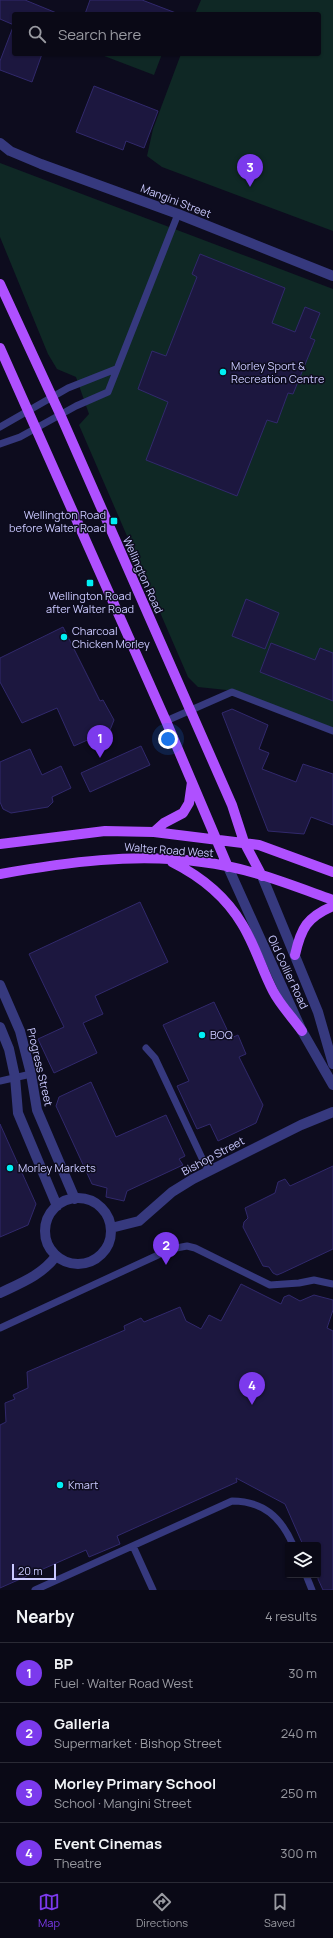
<!DOCTYPE html>
<html lang="en">
<head>
<meta charset="utf-8">
<style>
  :root { --surface:#0a0916; --page:#13121f; --text:#f1f3f6; --muted:#999aa1; --line:#2a2a35; --accent:#7c3aed }
  body { margin:0; font-family:Manrope,sans-serif; background:var(--page); color:var(--text) }
  .controls { position:absolute; right:12px; bottom:12px; display:grid; overflow:hidden; border-radius:4px; box-shadow:0 1px 3px #0004 }
  .controls button { width:36px; height:36px; display:grid; place-items:center; padding:0; border:0; border-bottom:1px solid var(--line); background:var(--surface); color:var(--text); font:20px sans-serif }
  .scale { position:absolute; left:12px; bottom:10px; width:44px; box-sizing:border-box; padding-left:4px; border:2px solid #cac9ff; border-top:0; font-size:11px; line-height:14px; white-space:nowrap; color:#cac9ff; -webkit-text-stroke:3px #0d0c1e; paint-order:stroke }
  .you { position:absolute; left:168px; top:739px; width:14px; height:14px; margin:-10px; border:3px solid #fff; border-radius:50%; background:#1a73e8; box-shadow:0 0 0 6px #1a73e833 }
  .badge { display:grid; place-items:center; width:26px; height:26px; border-radius:50%; background:var(--accent); color:#fff; font-size:13px; font-weight:700 }
  .pin { position:absolute; translate:-50% -33px; filter:drop-shadow(0 1px 2px #0008) }
  .pin::after { content:''; position:absolute; top:21px; width:14px; height:12px; background:inherit; clip-path:polygon(0 0,100% 0,50% 100%) }
  .list { margin:0; padding:0; list-style:none }
  h2 { display:flex; justify-content:space-between; align-items:center; height:52px; margin:0; padding:0 16px; font-size:17px }
  h2 small { font-size:13px; font-weight:400; color:var(--muted) }
  .list li { display:grid; grid-template-columns:26px 1fr auto; gap:12px; align-items:center; box-sizing:border-box; height:60px; padding:0 16px; border-top:1px solid var(--line) }
  .list b { display:block; font-size:15px; white-space:nowrap }
  .list p { margin:0; font-size:13px; white-space:nowrap; color:var(--muted) }
  .list em { font-size:13px; font-style:normal; color:var(--muted) }
  .icon { flex:none; width:22px; height:22px; fill:none; stroke:currentColor; stroke-width:2; stroke-linecap:round; stroke-linejoin:round }
  .map { position:relative; flex:none; width:333px; height:1590px; overflow:hidden }
  .search { position:absolute; background:var(--surface); box-shadow:0 1px 3px #0004; left:12px; right:12px; top:12px; height:44px; display:flex; align-items:center; gap:10px; box-sizing:border-box; padding:0 14px; border-radius:4px; color:var(--muted); font-size:15px }
  .sheet { height:292px; background:var(--surface) }
  nav { display:flex; justify-content:space-around; align-items:center; box-sizing:border-box; height:56px; border-top:1px solid var(--line); background:var(--surface); font-size:11px; color:var(--muted) }
  nav a { display:grid; justify-items:center; gap:2px }
  nav .on { color:var(--accent) }
  .map>svg:first-child { display:block }
</style>
</head>
<body>
<div class="map">
<svg width="333" height="1590" viewBox="0 0 333 1590">
  <rect width="100%" height="100%" fill="#0d0c1e"/>
  <path fill="#0f2825" d="M201,0H333V231L162,167L147,156L153,129L181,54H319V14H195Z
    M99,54H162L154,75Z
    M0,163L333,289V728L236,691L198,687L188,677L79,425L89,414L76,377L57,369L48,354L0,237Z"/>
  <path fill="#1c173f" stroke="#31296c" d="M0,0H25L59,14H14V25L0,19Z
    M90,0H142L176,13L85,14Z
    M13,27L14,54H42L32,82L0,70V61Z
    M94,86L158,111L144,148L126,141L123,150L76,132Z
    M200,254L285,288L272,323L295,332L305,307L320,313L310,338L315,340L293,394L288,393L277,423L267,420L237,496L146,460L168,402L138,389L152,351L166,356L197,277L192,274Z
    M246,599L279,613L265,649L232,636Z
    M63,627L100,701L103,700L114,720L110,730L74,746L57,708L22,723L0,682V658Z
    M271,643L315,660L320,648L333,653V701L260,672Z
    M232,709L268,725L259,749L269,753L262,769L296,782L303,764L333,774V825L311,817L304,834L268,831L222,713Z
    M141,746L150,765L90,792L81,773Z
    M30,749L42,775L61,766L71,788L52,797L53,802L48,807L11,813L3,809L0,802V762Z
    M140,902L168,962L95,996L103,1014L83,1023L97,1053L54,1073L38,1039L64,1027L29,954Z
    M214,1002L231,1038L238,1035L246,1054L239,1057L263,1105L256,1123L218,1141L210,1124L197,1129L177,1086L189,1081L163,1025Z
    M91,1082L116,1137L166,1115L185,1156L179,1159L183,1165L127,1191L124,1201L106,1197L107,1188L92,1184L56,1106L59,1097Z
    M0,1124L36,1204L28,1225L0,1237Z
    M333,1166V1249L282,1273L277,1275L273,1273L269,1267L263,1266L243,1227L244,1222L248,1218L245,1208L275,1193L278,1182L285,1179L290,1186Z
    M241,1284L281,1304L284,1297L289,1295L300,1301L314,1295L333,1300V1310L327,1328L333,1331V1590H323L318,1579V1545H303L285,1504L236,1478L237,1482L117,1536L120,1544L89,1557L86,1550L0,1588V1425L6,1422L5,1403L15,1399L13,1395L28,1388L27,1372L125,1330L124,1326L141,1318L144,1322L180,1307L186,1321L201,1329L209,1315L221,1321Z"/>
  <g fill="none" stroke-linecap="round" stroke-linejoin="round">
    <path stroke="#36397e" stroke-width="7" d="M0,427L68,388L116,369
      M0,444L20,437L76,406L108,392L178,214
      M166,721L232,692L333,731
      M146,1048L155,1058L208,1171
      M0,1081L31,1074
      M0,1328L171,1249L187,1246L195,1248L270,1285L299,1283L314,1280L333,1284
      M133,1546L153,1590
      M306,1575L312,1590
      M35,1590L232,1501C263,1501 281,1517 293,1545"/>
    <path stroke="#36397e" stroke-width="10" d="M0,143L10,151L41,164L178,214L333,276
      M228,867L302,1031L333,1085
      M262,876L318,1012L333,1064
      M0,985L20,1031L31,1074L37,1110L75,1199
      M0,1027L9,1049L15,1077L18,1113L57,1206
      M45 1231a33 33 0 1 1 66 0a33 33 0 1 1-66 0Z
      M111,1228L139,1221L172,1192L193,1179L301,1125L333,1112
      M0,1293C21,1283 42,1275 56,1256"/>
    <path stroke="#af50ff" stroke-width="10" d="M0,284L60,414L232,805L244,842L262,876
      M0,348L166,721L228,867
      M154,832L164,823L183,813L189,803L192,782
      M0,844L105,831L154,832L259,845L333,872
      M172,862C200,876 226,897 242,924C255,945 262,970 273,991C280,1005 293,1018 302,1031
      M0,874C67,862 134,853 202,862C247,867 291,885 333,900
      M295,955C301,928 307,917 333,906"/>
  </g>
  <g fill="#00f0f4" stroke="#0d0c1e" stroke-width="1.5">
    <circle cx="223" cy="372" r="4"/>
    <rect x="110" y="517" width="8" height="8" rx="2"/>
    <rect x="86" y="579" width="8" height="8" rx="2"/>
    <circle cx="64" cy="637" r="4"/>
    <circle cx="202" cy="1035" r="4"/>
    <circle cx="10" cy="1168" r="4"/>
    <circle cx="60" cy="1485" r="4"/>
  </g>
  <g text-anchor="middle" stroke-width="3" stroke-linejoin="round" paint-order="stroke">
    <g font-size="11" fill="#cac9ff" stroke="#0d0c1e">
      <text transform="translate(176 201) rotate(21)" y="4">Mangini Street</text>
      <text transform="translate(143 575) rotate(66)" y="4">Wellington Road</text>
      <text transform="translate(169 850) rotate(4)" y="4">Walter Road West</text>
      <text transform="translate(288 972) rotate(65)" y="4">Old Collier Road</text>
      <text transform="translate(40 1067) rotate(77)" y="4">Progress Street</text>
      <text transform="translate(213 1156) rotate(-28)" y="4">Bishop Street</text>
    </g>
    <g font-size="11" fill="#cac9ff" stroke="#0d0c1e" text-anchor="start">
      <text x="231" y="370">Morley Sport &amp;<tspan x="231" dy="13">Recreation Centre</tspan></text>
      <text x="106" y="519" text-anchor="end">Wellington Road<tspan x="106" dy="13">before Walter Road</tspan></text>
      <text x="90" y="600" text-anchor="middle">Wellington Road<tspan x="90" dy="13">after Walter Road</tspan></text>
      <text x="72" y="635">Charcoal<tspan x="72" dy="13">Chicken Morley</tspan></text>
      <text x="210" y="1039">BOQ</text>
      <text x="18" y="1172">Morley Markets</text>
      <text x="68" y="1489">Kmart</text>
    </g>
  </g>
</svg>
<div class="controls">
<button><svg class="icon" aria-label="layers" viewBox="0 0 24 24"><path d="M12 4l9 5-9 5-9-5zM3 14l9 5 9-5"/></svg></button>
</div>
<div class="scale">20 m</div>
<div class="you"></div>
<div class="pin badge" style="left:100px;top:758px">1</div>
<div class="pin badge" style="left:166px;top:1265px">2</div>
<div class="pin badge" style="left:250px;top:187px">3</div>
<div class="pin badge" style="left:252px;top:1405px">4</div>
<div class="search"><svg class="icon" aria-label="search" viewBox="0 0 24 24"><circle cx="10" cy="10" r="6"/><path d="M15 15l6 6"/></svg>Search here</div>
</div>
<section class="sheet">
<h2>Nearby<small>4 results</small></h2>
<ul class="list">
<li><span class="badge">1</span><div><b>BP</b><p>Fuel · Walter Road West</p></div><em>30 m</em></li>
<li><span class="badge">2</span><div><b>Galleria</b><p>Supermarket · Bishop Street</p></div><em>240 m</em></li>
<li><span class="badge">3</span><div><b>Morley Primary School</b><p>School · Mangini Street</p></div><em>250 m</em></li>
<li><span class="badge">4</span><div><b>Event Cinemas</b><p>Theatre</p></div><em>300 m</em></li>
</ul>
</section>
<nav>
<a class="on"><svg class="icon" aria-label="map" viewBox="0 0 24 24"><path d="M3 6l6-2 6 2 6-2v14l-6 2-6-2-6 2zM9 4v14M15 6v14"/></svg>Map</a>
<a><svg class="icon" aria-label="directions" viewBox="0 0 24 24"><path d="M12 3l9 9-9 9-9-9zM9 14v-3h6M13 9l2 2-2 2"/></svg>Directions</a>
<a><svg class="icon" aria-label="saved" viewBox="0 0 24 24"><path d="M7 4h10v16l-5-4-5 4z"/></svg>Saved</a>
</nav>
</body>
</html>
